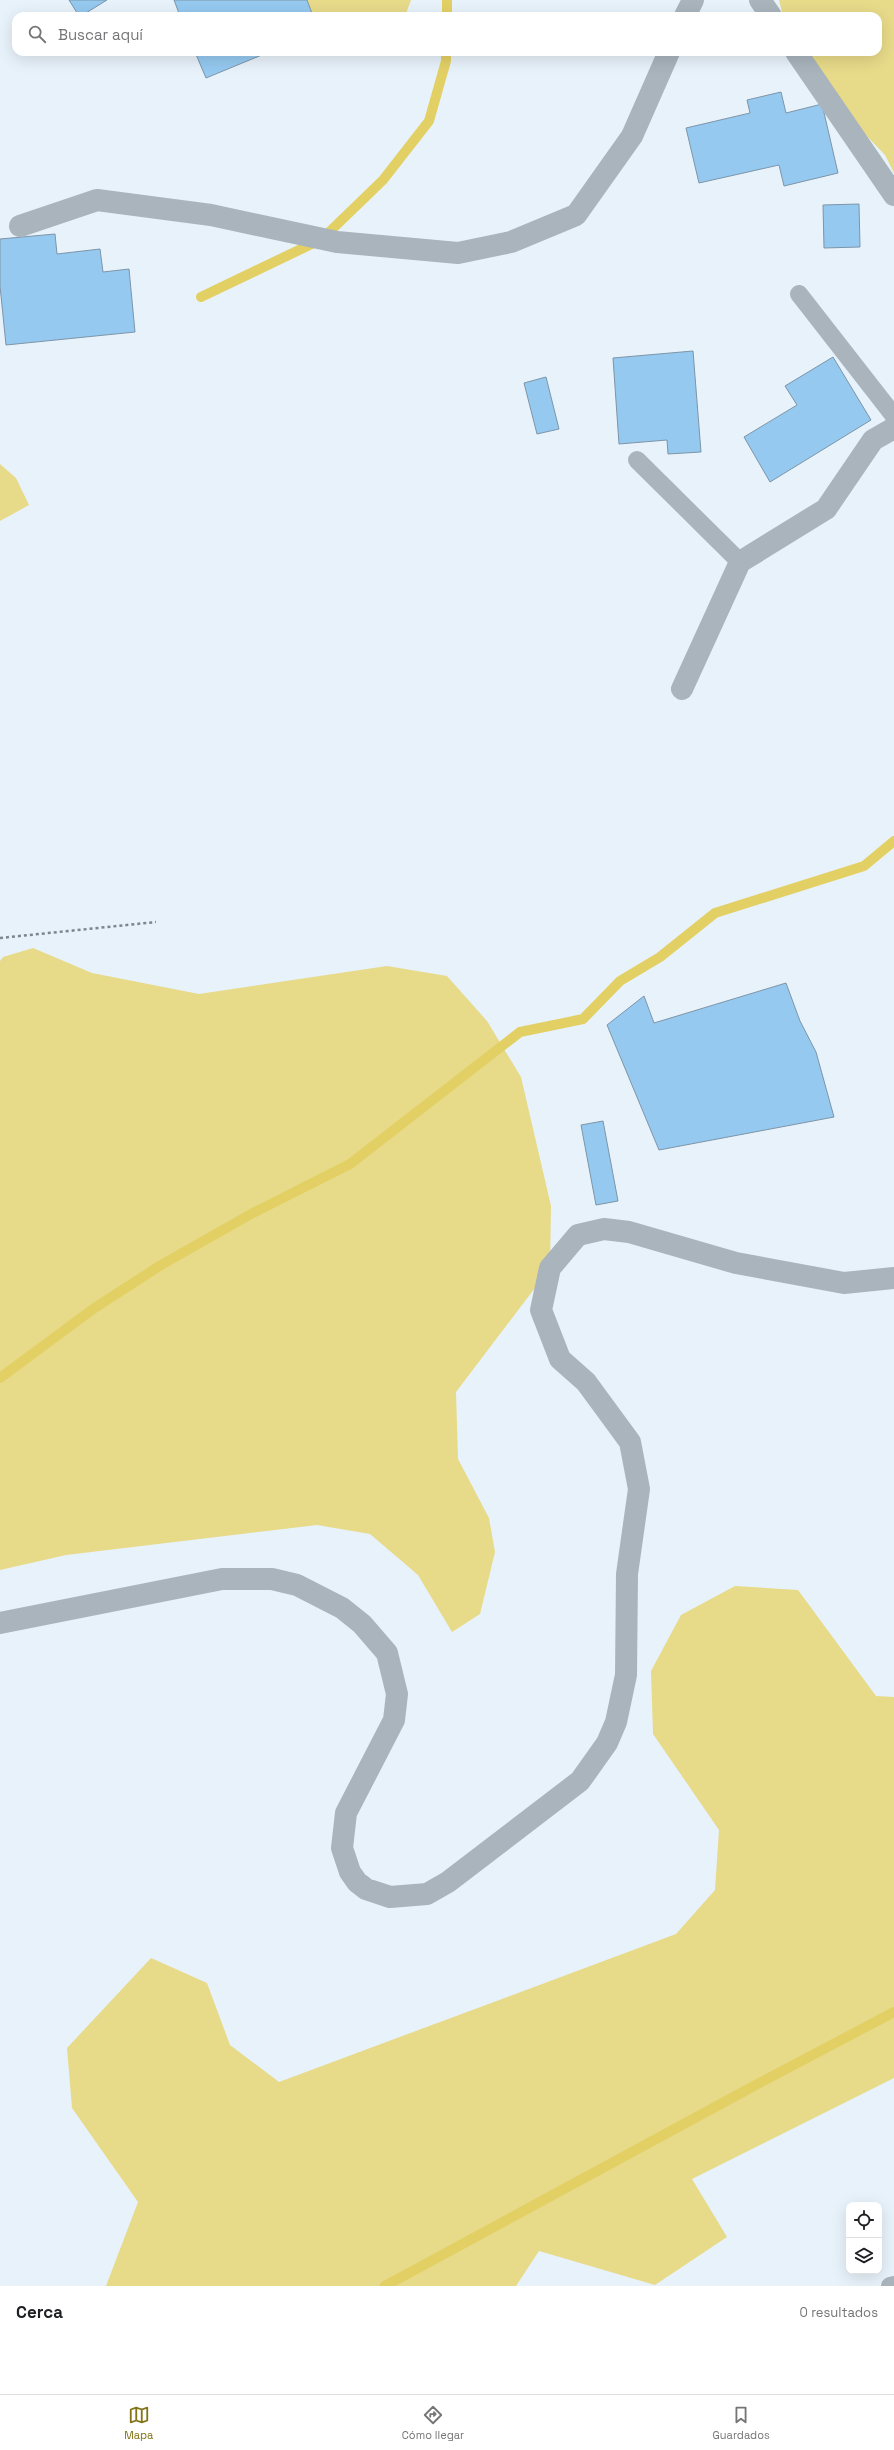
<!DOCTYPE html>
<html lang="es">
<head>
<meta charset="utf-8">
<style>
  :root { --surface:#fff; --page:#f2f2f2; --text:#202124; --muted:#757577; --line:#e0e0e0; --accent:#837417 }
  body { margin:0; font-family:"Space Grotesk",sans-serif; background:var(--page); color:var(--text) }
  .controls { position:absolute; right:12px; bottom:12px; display:grid; overflow:hidden; border-radius:8px; box-shadow:0 4px 16px #0002 }
  .controls button { width:36px; height:36px; display:grid; place-items:center; padding:0; border:0; border-bottom:1px solid var(--line); background:var(--surface); color:var(--text); font:20px sans-serif }
  .list { margin:0; padding:0; list-style:none }
  h2 { display:flex; justify-content:space-between; align-items:center; height:52px; margin:0; padding:0 16px; font-size:17px }
  h2 small { font-size:13px; font-weight:400; color:var(--muted) }
  .icon { flex:none; width:22px; height:22px; fill:none; stroke:currentColor; stroke-width:2; stroke-linecap:round; stroke-linejoin:round }
  .map { position:relative; flex:none; width:894px; height:2286px; overflow:hidden }
  .search { position:absolute; background:var(--surface); box-shadow:0 4px 16px #0002; left:12px; right:12px; top:12px; height:44px; display:flex; align-items:center; gap:10px; box-sizing:border-box; padding:0 14px; border-radius:12px; color:var(--muted); font-size:15px }
  .sheet { height:108px; background:var(--surface) }
  nav { display:flex; justify-content:space-around; align-items:center; box-sizing:border-box; height:56px; border-top:1px solid var(--line); background:var(--surface); font-size:11px; color:var(--muted) }
  nav a { display:grid; justify-items:center; gap:2px }
  nav .on { color:var(--accent) }
  .map>svg:first-child { display:block }
</style>
</head>
<body>
<div class="map">
<svg width="894" height="2286" viewBox="0 0 894 2286">
  <rect width="100%" height="100%" fill="#e8f2fa"/>
  <path fill="#e7da89" d="M291,0H411L405,16H307Z
    M779,0H894V173L885,155L793,59L791,52H878V16H783Z
    M0,464L16,478L29,505L0,521Z
    M33,948L92,973L199,994L387,966L447,976L487,1021L521,1077L551,1206L550,1268L456,1392L458,1459L489,1518L495,1552L480,1614L452,1632L418,1575L370,1534L317,1525L66,1555L0,1570V961L3,957Z
    M735,1586L798,1590L876,1696L894,1697V2078L692,2179L727,2237L655,2285L539,2251L516,2286H106L138,2202L72,2108L67,2048L151,1958L207,1983L230,2045L279,2082L676,1934L715,1890L719,1830L653,1734L651,1671L681,1615Z"/>
  <g fill="none" stroke-linecap="round" stroke-linejoin="round">
    <path stroke="#e3d065" stroke-width="10" d="M447,16V0
      M201,297L322,239L383,180L429,121L446,61V52
      M0,1378L93,1309L161,1265L251,1214L350,1164L520,1032L583,1019L620,981L660,957L715,913L864,866L894,841
      M385,2286L752,2087L894,2012"/>
  </g>
  <path fill="#95c9f0" stroke="#7d95a8" d="M69,0H107L81,16H79Z
    M174,0H307L313,16H180Z
    M195,52H269L206,78Z
    M781,92L786,113L822,104L838,173L784,186L779,165L699,183L686,128L750,113L747,100Z
    M859,204L860,247L824,248L823,205Z
    M55,234L57,254L100,249L103,272L129,269L135,332L6,345L0,286V239Z
    M693,351L701,452L668,454L667,440L619,444L613,358Z
    M833,357L871,420L770,482L744,437L797,405L785,386Z
    M546,377L559,429L537,434L524,383Z
    M786,983L800,1021L816,1052L834,1117L659,1150L607,1025L644,996L654,1023Z
    M603,1121L618,1201L596,1205L581,1125Z"/>
  <g fill="none" stroke-linecap="round" stroke-linejoin="round">
    <path stroke="#7c868e" stroke-width="2.5" stroke-dasharray="3 3" stroke-linecap="butt" d="M0,938L156,922"/>
    <path stroke="#a9b4bd" stroke-width="18" d="M799,294L894,416
      M637,460L740,562
      M890,2286L894,2285"/>
    <path stroke="#a9b4bd" stroke-width="22" d="M760,0L771,16
      M685,16L693,0
      M796,52L894,195
      M20,226L97,200L211,215L337,242L458,253L511,242L576,215L632,136L669,52
      M682,689L740,562L826,509L873,440L894,428
      M0,1623L222,1579H272L297,1585L342,1608L362,1624L387,1653L397,1694L394,1720L346,1813L342,1848L350,1872L357,1882L366,1889L390,1897L427,1894L448,1882L580,1781L607,1743L616,1722L626,1675L627,1574L639,1489L630,1442L586,1382L560,1359L541,1310L550,1268L578,1235L604,1229L629,1232L736,1263L844,1283L894,1278"/>
  </g>
</svg>
<div class="controls">
<button><svg class="icon" aria-label="locate" viewBox="0 0 24 24"><circle cx="12" cy="12" r="6"/><path d="M12 2v4M12 18v4M2 12h4M18 12h4"/></svg></button>
<button><svg class="icon" aria-label="layers" viewBox="0 0 24 24"><path d="M12 4l9 5-9 5-9-5zM3 14l9 5 9-5"/></svg></button>
</div>
<div class="search"><svg class="icon" aria-label="search" viewBox="0 0 24 24"><circle cx="10" cy="10" r="6"/><path d="M15 15l6 6"/></svg>Buscar aquí</div>
</div>
<section class="sheet">
<h2>Cerca<small>0 resultados</small></h2>
<ul class="list">
</ul>
</section>
<nav>
<a class="on"><svg class="icon" aria-label="map" viewBox="0 0 24 24"><path d="M3 6l6-2 6 2 6-2v14l-6 2-6-2-6 2zM9 4v14M15 6v14"/></svg>Mapa</a>
<a><svg class="icon" aria-label="directions" viewBox="0 0 24 24"><path d="M12 3l9 9-9 9-9-9zM9 14v-3h6M13 9l2 2-2 2"/></svg>Cómo llegar</a>
<a><svg class="icon" aria-label="saved" viewBox="0 0 24 24"><path d="M7 4h10v16l-5-4-5 4z"/></svg>Guardados</a>
</nav>
</body>
</html>
